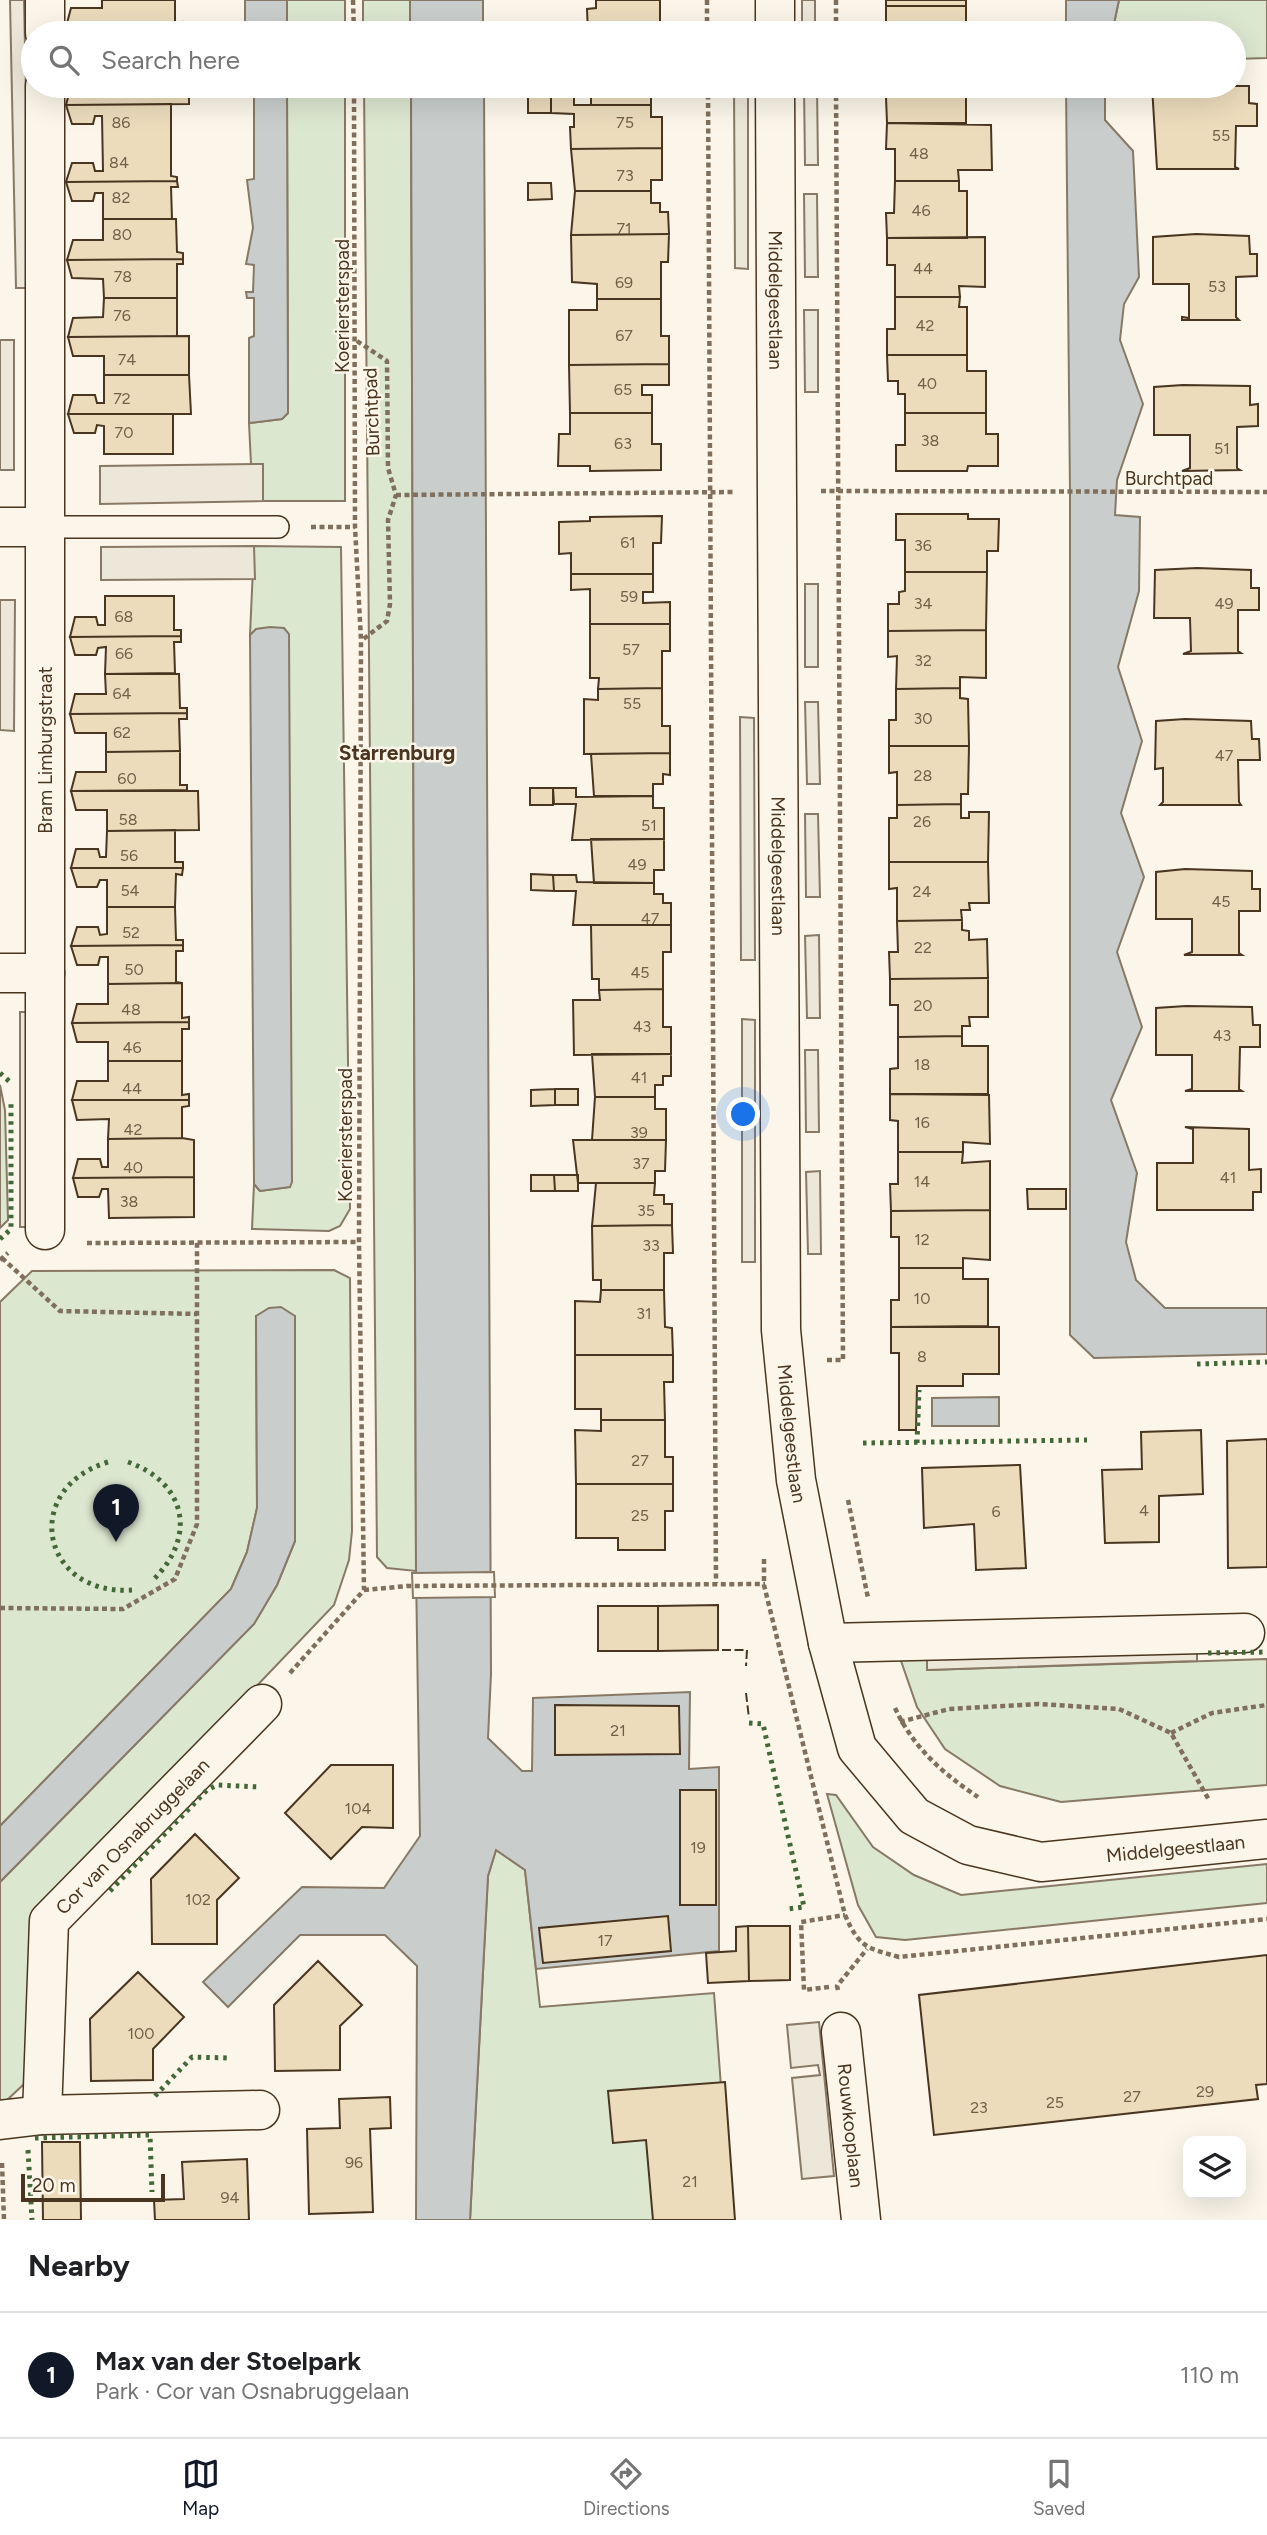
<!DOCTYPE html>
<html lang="en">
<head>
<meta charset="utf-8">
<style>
  :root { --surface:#fff; --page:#f6f6f6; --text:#202124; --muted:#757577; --line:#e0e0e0; --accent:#111827 }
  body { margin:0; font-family:Figtree,sans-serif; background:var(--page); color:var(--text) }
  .controls { position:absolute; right:21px; bottom:21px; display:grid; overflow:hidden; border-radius:14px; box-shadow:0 7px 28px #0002 }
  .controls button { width:63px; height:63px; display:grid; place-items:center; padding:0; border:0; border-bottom:2px solid var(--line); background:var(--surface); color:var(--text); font:35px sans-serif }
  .scale { position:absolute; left:21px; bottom:18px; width:144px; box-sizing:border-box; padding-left:7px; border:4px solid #4a3520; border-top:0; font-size:19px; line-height:24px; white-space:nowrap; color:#4a3520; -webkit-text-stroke:5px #fbf6e9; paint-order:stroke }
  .you { position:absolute; left:744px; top:1115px; width:24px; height:24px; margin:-18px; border:5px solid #fff; border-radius:50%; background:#1a73e8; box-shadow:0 0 0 10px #1a73e833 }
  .badge { display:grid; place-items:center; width:46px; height:46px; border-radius:50%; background:var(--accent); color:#fff; font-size:23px; font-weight:700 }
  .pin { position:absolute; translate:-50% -58px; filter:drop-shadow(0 2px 4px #0008) }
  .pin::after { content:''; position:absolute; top:37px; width:24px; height:21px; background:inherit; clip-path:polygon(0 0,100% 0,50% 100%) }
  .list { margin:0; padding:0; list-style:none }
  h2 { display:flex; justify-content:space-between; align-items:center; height:91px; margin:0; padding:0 28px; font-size:30px }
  h2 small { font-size:23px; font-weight:400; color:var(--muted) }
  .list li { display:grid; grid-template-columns:46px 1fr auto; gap:21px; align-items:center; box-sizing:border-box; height:126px; padding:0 28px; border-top:2px solid var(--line) }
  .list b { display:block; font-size:26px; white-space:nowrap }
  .list p { margin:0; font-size:23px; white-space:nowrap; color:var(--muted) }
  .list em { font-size:23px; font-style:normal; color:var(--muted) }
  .icon { flex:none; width:38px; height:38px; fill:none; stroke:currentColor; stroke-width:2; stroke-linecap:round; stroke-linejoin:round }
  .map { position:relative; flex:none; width:1267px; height:2220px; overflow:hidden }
  .search { position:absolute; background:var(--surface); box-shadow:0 7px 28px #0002; left:21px; right:21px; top:21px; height:77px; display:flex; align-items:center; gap:18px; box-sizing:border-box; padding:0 24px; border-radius:38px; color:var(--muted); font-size:26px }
  .sheet { height:217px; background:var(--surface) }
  nav { display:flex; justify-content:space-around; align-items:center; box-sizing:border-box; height:98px; border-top:2px solid var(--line); background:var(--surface); font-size:19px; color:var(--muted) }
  nav a { display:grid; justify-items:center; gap:4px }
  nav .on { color:var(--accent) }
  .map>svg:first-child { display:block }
</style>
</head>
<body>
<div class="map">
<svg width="1267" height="2220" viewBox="0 0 1267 2220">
  <rect width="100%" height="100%" fill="#fbf6e9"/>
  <path fill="#dce7d0" stroke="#887966" stroke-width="2" d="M287,0H345V33H287Z
    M363,0H410V33H363Z
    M1119,0H1267V58L1234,59V33H1112Z
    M287,86H345V501H263V464H251L249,423L282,419L288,413Z
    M364,86H411L416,1571L387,1568L377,1557Z
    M254,546L341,547L350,1209L340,1226L329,1231L252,1229L254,1184L260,1191L290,1187L284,628L257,629L250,635Z
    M0,1085L5,1110L8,1220L0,1228Z
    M334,1270L350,1278L352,1531L349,1560L334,1605L30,1923L25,2083L5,2102L0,2103V1882L254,1624L277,1585L295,1541V1316H256L257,1508L247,1552L231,1589L0,1826V1302L32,1271Z
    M927,1657L928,1670L1267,1659V1785L1061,1802L1000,1786L945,1749L917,1707L900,1658Z
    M827,1794L836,1795L873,1847L914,1875L961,1895L1267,1864V1903L905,1940L876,1937L858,1905Z
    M496,1850L525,1870L540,2007L714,1993L731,2220H470L488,1876Z"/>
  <path fill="#ede7d9" stroke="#887966" stroke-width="2" d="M10,0H24L30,288H16Z
    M802,0H815V33H802Z
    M734,86H748V269L735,268Z
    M804,86H817L818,165H805Z
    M804,194H817L818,277H805Z
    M804,310H818V392H805Z
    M0,340H14V470H0Z
    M263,464V501L100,504V466Z
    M254,546L255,579L101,580V547Z
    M805,584H818V667H805Z
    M0,600H15L14,731L0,730Z
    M805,702H818L820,784H807Z
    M740,717L754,718L755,960H741Z
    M805,814H818L820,897H806Z
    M819,935L820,1018H807L805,936Z
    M20,1012H31L32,1227H20Z
    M742,1019L755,1020V1262H742Z
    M805,1050H818L819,1132H806Z
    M820,1171L821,1254H808L806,1172Z
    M1197,1648V1661L927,1670V1657Z
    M819,2022L834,2176L802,2179L792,2078L820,2075L818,2065L791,2068L787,2025Z"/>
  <path fill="#c9cecd" stroke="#887966" stroke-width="2" d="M245,0H287V33H245Z
    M410,0H483V33H410Z
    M1066,0H1119L1112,33H1066Z
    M254,86H287L288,413L282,419L249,423V338L254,336V298H247L246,292H253L254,265L246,264L253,228L247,180L254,179Z
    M411,86H484L491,1674L488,1738L522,1771H532L533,1698L690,1692L689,1769L719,1767V1951L536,1969L525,1870L496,1850L488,1876L470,2220H416L417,1966L385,1935H300L228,2007L203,1982L302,1887L384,1888L420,1836L416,1571Z
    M1066,86H1105V120L1133,151L1139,277L1124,304L1120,340L1143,404L1117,480L1115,515L1140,517L1139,591L1118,667L1142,741L1121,813L1144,877L1117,952L1142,1027L1111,1100L1137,1173L1126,1242L1136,1280L1165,1308H1267V1354L1094,1358L1070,1335V492Z
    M270,627L284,628L289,634L292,1182L290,1187L260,1191L254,1184L250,635L256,629Z
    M281,1307L295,1316V1541L277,1585L254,1624L0,1882V1826L231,1589L247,1552L257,1508L256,1316L269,1308Z
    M999,1397V1426H932V1398Z"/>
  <path fill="#fbf6e9" stroke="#887966" stroke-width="2" d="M494,1572L495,1597L413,1598L412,1573Z"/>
  <path fill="#ecdcbc" stroke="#4a3520" stroke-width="2" d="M102,0H175V23L182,22V27H66L71,8H102Z
    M596,0H660V33H588L587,9L596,8Z
    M886,0H966V6H886Z
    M886,6H966V33H886Z
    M66,27H182V32L68,33Z
    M71,86H93L95,94H102V86H189V104L66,105Z
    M591,86H660V94L651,93V105H591Z
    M894,86H966V123H887L886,97H894Z
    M1152,86H1249V103L1257,104V126H1236L1235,167L1239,169H1157Z
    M528,97H551V113H528Z
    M551,97H574V105H651V117H662V148L571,149L570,127H574V114L551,113Z
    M171,104V176L177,177V181L66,182L72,163H93L95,171H103L102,116H95L93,124H72L66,105Z
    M887,123L991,125L992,170H958L959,181H895V149H886Z
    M662,148V180H651V191H575L571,149Z
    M177,181L178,187H171L172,219H103V193H95L93,201H72L66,182Z
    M895,181H959V191H967V238H887L886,213H894Z
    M528,183H551L552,199L528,200Z
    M575,191H651V203H660V212H668L669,234L571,235Z
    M103,219H176L177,252L183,253V259L67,260L73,240H103Z
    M669,234L668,262H661V299H597V284L572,282L571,235Z
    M1196,234L1249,236L1250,254H1257V276L1236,277V317L1239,320H1182V317L1189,318V284H1153V237Z
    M985,237V287L959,286L960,297H895V265H887V238Z
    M183,259V264H177V298H104L103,279L72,278L67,260Z
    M895,297H960L959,307H967V355H887V329H895Z
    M104,298H177V336L68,337L73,318L103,317Z
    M597,299H661V336H669V364L569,365V310H597Z
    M189,336V375H104V356H73L68,337Z
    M887,355H967V371H986V413H905V394H898V381H888Z
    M669,364V385H642V395H652V413H570L569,365Z
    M104,375H189L191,414H68L73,395H95L97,403H104Z
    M1183,385L1250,386V405L1258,404V426L1237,427V468L1240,470L1182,471L1190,468V435H1154V387Z
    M570,413H652V444H661V470L590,471V466H558L559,434H570Z
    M905,413H986V434H998V466H968L967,471H896V445H905Z
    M68,414H173V454H104V426L97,425L95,433H74Z
    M896,514H968V519H999L998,551H987V572H905V540H896Z
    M662,516L661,543H653V574H571V553L559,554V522L590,521V517Z
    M1197,568L1251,570V588H1259V610H1238V651L1241,653L1183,654L1191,651L1190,618H1154L1155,570Z
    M905,572H987L986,630L888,631V604H899V592L905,591Z
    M571,574H653V592H643V603L670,602V624H590V589L571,590Z
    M105,596H174V630H181V636L70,637L75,617H96L98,625H105Z
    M590,624H670V651H662V688L598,689L599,678H590Z
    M986,630V678L960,677V688L896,689L897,656L888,657V631Z
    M181,636V642H174L175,673L105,674L106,647L98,648L96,655H75L70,637Z
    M105,674H179L180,708H187V713L70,714L75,694H106Z
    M662,688V726H670V753L584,754V699L598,700V689Z
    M960,688V698L968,699L969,746H889V720H896V689Z
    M187,713V719H179L180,751L106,752V733H75L70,714Z
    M1185,719L1251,721L1252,739H1259L1260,760H1238L1239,802L1241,805H1160L1163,802V768L1155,769L1156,721Z
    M889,746H969L968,794H961V804L897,805V772L889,773Z
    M180,751V785H187V790L71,791L76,772H106V752Z
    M670,753V775L663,774V784H653V796H594L591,754Z
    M530,788H553V805H530Z
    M553,788H576V797L653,796V808H664V839L572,840L576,804H554Z
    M71,791H198L199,830L107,831V810H76Z
    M961,804V818H969V812H989L988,862H889V818H897V805Z
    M175,830V862H183V868H71L76,849H98L100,857H106L107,831Z
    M591,839H664V870H654V883H594Z
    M889,862H988L989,903H969L970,910H961L962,920L897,921V888L889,889Z
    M71,868H183L182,875L176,874L175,907H107V880H100L97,887H77Z
    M1185,869L1252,871V889H1260V911H1239V953L1242,955H1184L1192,952V919H1156V872Z
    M531,874L553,875L554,891L531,890Z
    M553,875H576L577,882L654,883V894H663V903H671V925H573L576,891H554Z
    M107,907H175L176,940H183V945L71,946L77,927H98L100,935L107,934Z
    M962,920V930L969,931V940L987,939L988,978L890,979L889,952H898L897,921Z
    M591,925H671V952H663V989L599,990V979H592Z
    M183,945V951H176V982L182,983L108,984V957H100L98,965H77L71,946Z
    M988,978V1017H969L970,1026H962V1036L898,1037V1005H890V979Z
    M182,983V1018L189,1017V1022L72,1023L77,1004H108V984Z
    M663,989V1027H671V1054L574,1055L573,1000H600L599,990Z
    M1186,1006L1252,1007L1253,1025H1260V1047H1240L1239,1089L1242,1091H1185L1192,1089V1055H1156V1008Z
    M189,1022V1029H182V1061H108V1042H77L72,1023Z
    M962,1036V1046H988V1094H890V1069L898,1068V1037Z
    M592,1054H671V1076H663V1085H655V1097H595Z
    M108,1061H182V1095L189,1094V1100H72L77,1081H108Z
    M555,1089H578V1105H555Z
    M555,1089V1105L531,1106V1090Z
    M890,1094L989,1095L990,1144L963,1142V1152H898V1121L890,1120Z
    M595,1097H655V1109H666V1140H592Z
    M72,1100H189V1106L182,1107V1138L108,1139L109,1119L77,1120Z
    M1185,1127L1249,1129V1170L1261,1169V1192H1253V1210H1157V1163H1193V1129Z
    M182,1138L194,1140V1177L73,1178L78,1159H100L102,1167H108V1139Z
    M573,1140H666L665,1171H655V1183H578Z
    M898,1152H963L962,1163L990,1161V1210L891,1211L890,1184H898Z
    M531,1175H554L555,1191H531Z
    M554,1175H578V1191H555Z
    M194,1177V1217L109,1218L108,1189H102L99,1197H78L73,1178Z
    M596,1183H655L654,1195H664V1204H672V1225L592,1226Z
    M1027,1189H1066V1209H1028Z
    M990,1210V1260L963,1258V1268H899V1237H891V1211Z
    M672,1225L673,1253H664V1290H601V1280H593L592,1226Z
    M899,1268H963V1279H988V1326L891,1327V1300H899Z
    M601,1290H664L665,1327L672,1328L673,1355H575V1301L600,1302Z
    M891,1327H999V1374H963V1386H917L916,1430H899V1353H891Z
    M575,1355H673V1382H664L665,1420H601V1409H575Z
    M601,1420H665V1457H673V1484H576L575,1430L601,1431Z
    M1201,1430L1203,1494L1159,1496V1542L1105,1543L1102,1470L1142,1469L1141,1432Z
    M1267,1439V1567L1228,1568L1227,1441Z
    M1020,1465L1026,1568L976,1570L974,1524L924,1528L922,1468Z
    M576,1484H673V1511H665V1550H618V1538H576Z
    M718,1605V1650L658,1651V1606Z
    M598,1606H658V1651H598Z
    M555,1705L679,1706L680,1754L555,1755Z
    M331,1765H393V1828L362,1827L331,1859L285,1813Z
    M680,1790H716V1905H680Z
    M195,1834L239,1878L217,1900V1944H152L151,1879Z
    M668,1916L671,1951L543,1963L539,1928Z
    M748,1926H790V1980L749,1981Z
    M748,1926L749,1981L708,1983L706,1953L736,1951V1927Z
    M1267,1955V2084L1256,2085L1258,2099L934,2135L919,1995Z
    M318,1961L362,2005L340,2026V2070L275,2071L274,2005Z
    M138,1972L184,2017L153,2049V2080L91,2081L90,2019Z
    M725,2082L735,2220H653L646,2140L613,2143L608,2091Z
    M390,2097L391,2128L370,2129L373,2212L309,2214L307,2129L340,2128L339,2099Z
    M42,2142H80L81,2220H43Z
    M247,2159L249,2220H155L154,2200L184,2199L182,2162Z"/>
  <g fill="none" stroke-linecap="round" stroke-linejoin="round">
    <defs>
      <path id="service" d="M44,527H278"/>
      <g id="minor">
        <path d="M45,0V33"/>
        <path d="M0,527H44"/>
        <path d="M0,973H45"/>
        <path d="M45,1230V86"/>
        <path d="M828,1643L1245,1633"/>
        <path id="s1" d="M841,2032L861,2220"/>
        <path id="s2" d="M42,2115L49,1921L262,1704"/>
        <path d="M0,2120L42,2115L260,2110"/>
      </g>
      <g id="tertiary">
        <path d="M775,0V33"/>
        <path id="s3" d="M775,86L781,1330L796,1480L828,1643L857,1748L914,1816L968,1845L1041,1862L1267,1839"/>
      </g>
    </defs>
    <use href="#service" stroke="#4a3520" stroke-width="24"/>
    <use href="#minor" stroke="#4a3520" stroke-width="41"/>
    <use href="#tertiary" stroke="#4a3520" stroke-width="41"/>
    <path stroke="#7f6f5c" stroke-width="4.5" stroke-dasharray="5 3.5" stroke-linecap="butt" d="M353,0L354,33
      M707,0V33
      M836,0V33
      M708,86L716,1583
      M357,341L387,361L388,468L396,495L388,520L390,604L387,621L362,640
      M821,491L1267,492
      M396,495L735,492
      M311,527H355
      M87,1243L359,1242
      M2,1258L60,1311L197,1314
      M0,1260L8,1253
      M827,1360H843L836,86
      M848,1500L868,1598
      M764,1559V1585L845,1915C859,1947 866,1948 899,1957L1267,1919
      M364,1590L407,1586L765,1584
      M0,1608L123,1609L175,1579L197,1524V1243
      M290,1673L364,1590L359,1242L361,640L355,527L354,86
      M895,1708C913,1747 942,1773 978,1797
      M900,1722L949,1709L1039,1704L1119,1709L1171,1733L1209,1800
      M1171,1733L1212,1713L1267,1705
      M829,1987L804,1990L801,1922L845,1915
      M838,1990L837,1986L867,1949
      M2,2163L4,2220"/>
    <use href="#service" stroke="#fbf6e9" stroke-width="21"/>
    <use href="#minor" stroke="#fbf6e9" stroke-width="38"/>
    <use href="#tertiary" stroke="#fbf6e9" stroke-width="38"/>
    <path stroke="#436837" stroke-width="5" stroke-dasharray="3.5 5" stroke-linecap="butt" d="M0,1073L10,1082
      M0,1239L11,1229V1102
      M1197,1364L1267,1362
      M863,1443L1087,1440
      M917,1443L919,1390
      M108,1462C20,1489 41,1596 132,1590
      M128,1462C187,1483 197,1537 153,1580
      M1208,1653L1267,1652
      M749,1723L763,1724L804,1907L788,1909
      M110,1891L207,1790L217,1785L260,1787
      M155,2096L192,2057L229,2058
      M35,2138L150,2135L152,2192
      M28,2150L32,2220"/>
    <path stroke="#4a3520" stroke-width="2" stroke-dasharray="9 3.5" stroke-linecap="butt" d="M722,1650H747L746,1666
      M746,1693L749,1718"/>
  </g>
  <g text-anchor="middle" stroke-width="5" stroke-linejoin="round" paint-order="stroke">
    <g font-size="16" fill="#725f47">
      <text x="121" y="128">86</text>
      <text x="625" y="128">75</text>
      <text x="1221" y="141">55</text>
      <text x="919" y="159">48</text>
      <text x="119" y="168">84</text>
      <text x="625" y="181">73</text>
      <text x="121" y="203">82</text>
      <text x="921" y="216">46</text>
      <text x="624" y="234">71</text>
      <text x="122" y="240">80</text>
      <text x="923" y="274">44</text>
      <text x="123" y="282">78</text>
      <text x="624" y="288">69</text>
      <text x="1217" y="292">53</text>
      <text x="122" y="321">76</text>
      <text x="925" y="331">42</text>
      <text x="624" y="341">67</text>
      <text x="127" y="365">74</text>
      <text x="927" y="389">40</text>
      <text x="623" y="395">65</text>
      <text x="122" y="404">72</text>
      <text x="124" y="438">70</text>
      <text x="930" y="446">38</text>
      <text x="623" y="449">63</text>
      <text x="1222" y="454">51</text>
      <text x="628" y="548">61</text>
      <text x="923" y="551">36</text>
      <text x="629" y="602">59</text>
      <text x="923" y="609">34</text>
      <text x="1224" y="609">49</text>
      <text x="124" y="622">68</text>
      <text x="631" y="655">57</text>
      <text x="124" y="659">66</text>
      <text x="923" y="666">32</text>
      <text x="122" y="699">64</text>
      <text x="632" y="709">55</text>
      <text x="923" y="724">30</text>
      <text x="122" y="738">62</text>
      <text x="1224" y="761">47</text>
      <text x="923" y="781">28</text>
      <text x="127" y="784">60</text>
      <text x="128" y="825">58</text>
      <text x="922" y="827">26</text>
      <text x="649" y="831">51</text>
      <text x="129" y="861">56</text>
      <text x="637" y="870">49</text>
      <text x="130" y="896">54</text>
      <text x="922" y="897">24</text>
      <text x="1221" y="907">45</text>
      <text x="650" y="924">47</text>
      <text x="131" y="938">52</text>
      <text x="923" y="953">22</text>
      <text x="134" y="975">50</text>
      <text x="640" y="978">45</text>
      <text x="923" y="1011">20</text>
      <text x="131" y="1015">48</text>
      <text x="642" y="1032">43</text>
      <text x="1222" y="1041">43</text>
      <text x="132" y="1053">46</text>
      <text x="922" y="1070">18</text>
      <text x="639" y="1083">41</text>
      <text x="132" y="1094">44</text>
      <text x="922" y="1128">16</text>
      <text x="133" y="1135">42</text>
      <text x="639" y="1138">39</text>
      <text x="641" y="1169">37</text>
      <text x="133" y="1173">40</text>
      <text x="1228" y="1183">41</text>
      <text x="922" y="1187">14</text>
      <text x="129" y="1207">38</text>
      <text x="646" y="1216">35</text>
      <text x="922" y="1245">12</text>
      <text x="651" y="1251">33</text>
      <text x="922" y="1304">10</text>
      <text x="644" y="1319">31</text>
      <text x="922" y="1362">8</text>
      <text x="640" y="1466">27</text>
      <text x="1144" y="1516">4</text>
      <text x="996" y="1517">6</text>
      <text x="640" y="1521">25</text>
      <text x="618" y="1736">21</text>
      <text x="358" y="1814">104</text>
      <text x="698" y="1853">19</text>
      <text x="198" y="1905">102</text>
      <text x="605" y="1946">17</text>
      <text x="141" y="2039">100</text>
      <text x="1205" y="2097">29</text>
      <text x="1132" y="2102">27</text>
      <text x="1055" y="2108">25</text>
      <text x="979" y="2113">23</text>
      <text x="354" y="2168">96</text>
      <text x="690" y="2187">21</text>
      <text x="230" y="2203">94</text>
    </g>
    <g font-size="19" fill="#4a3520" stroke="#fbf6e9">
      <text dy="7" stroke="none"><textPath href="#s3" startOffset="214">Middelgeestlaan</textPath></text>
      <text transform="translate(342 306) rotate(-90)" y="7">Koeriersterspad</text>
      <text transform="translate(371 412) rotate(-92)" y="7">Burchtpad</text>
      <text x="1169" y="485">Burchtpad</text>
      <text transform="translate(45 750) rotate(-90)" y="7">Bram Limburgstraat</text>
      <text dy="7" stroke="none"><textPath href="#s3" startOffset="780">Middelgeestlaan</textPath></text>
      <text transform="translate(345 1135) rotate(-90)" y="7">Koeriersterspad</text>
      <text dy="7" stroke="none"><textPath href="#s3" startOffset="1348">Middelgeestlaan</textPath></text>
      <text dy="7" stroke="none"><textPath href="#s2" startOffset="313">Cor van Osnabruggelaan</textPath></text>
      <text dy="7" stroke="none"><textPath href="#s3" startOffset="2030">Middelgeestlaan</textPath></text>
      <text dy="7" stroke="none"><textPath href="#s1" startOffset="94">Rouwkooplaan</textPath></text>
    </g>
    <g font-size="21" font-weight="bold" fill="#4a3520" stroke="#fbf6e9">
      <text x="397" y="760">Starrenburg</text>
    </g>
  </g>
</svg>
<div class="controls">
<button><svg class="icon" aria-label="layers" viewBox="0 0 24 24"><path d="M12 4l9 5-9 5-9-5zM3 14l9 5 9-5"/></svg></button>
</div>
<div class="scale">20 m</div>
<div class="you"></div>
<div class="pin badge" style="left:116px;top:1542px">1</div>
<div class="search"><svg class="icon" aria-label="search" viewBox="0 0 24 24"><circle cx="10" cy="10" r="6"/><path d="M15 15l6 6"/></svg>Search here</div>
</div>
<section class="sheet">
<h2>Nearby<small></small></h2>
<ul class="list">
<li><span class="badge">1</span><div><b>Max van der Stoelpark</b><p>Park · Cor van Osnabruggelaan</p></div><em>110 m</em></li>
</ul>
</section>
<nav>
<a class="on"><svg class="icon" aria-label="map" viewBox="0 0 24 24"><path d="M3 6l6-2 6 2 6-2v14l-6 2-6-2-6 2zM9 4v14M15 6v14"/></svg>Map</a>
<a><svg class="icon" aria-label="directions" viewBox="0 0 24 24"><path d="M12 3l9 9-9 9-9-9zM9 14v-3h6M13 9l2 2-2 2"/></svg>Directions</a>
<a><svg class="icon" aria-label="saved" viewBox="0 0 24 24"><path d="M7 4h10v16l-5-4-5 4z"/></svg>Saved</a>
</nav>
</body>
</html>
